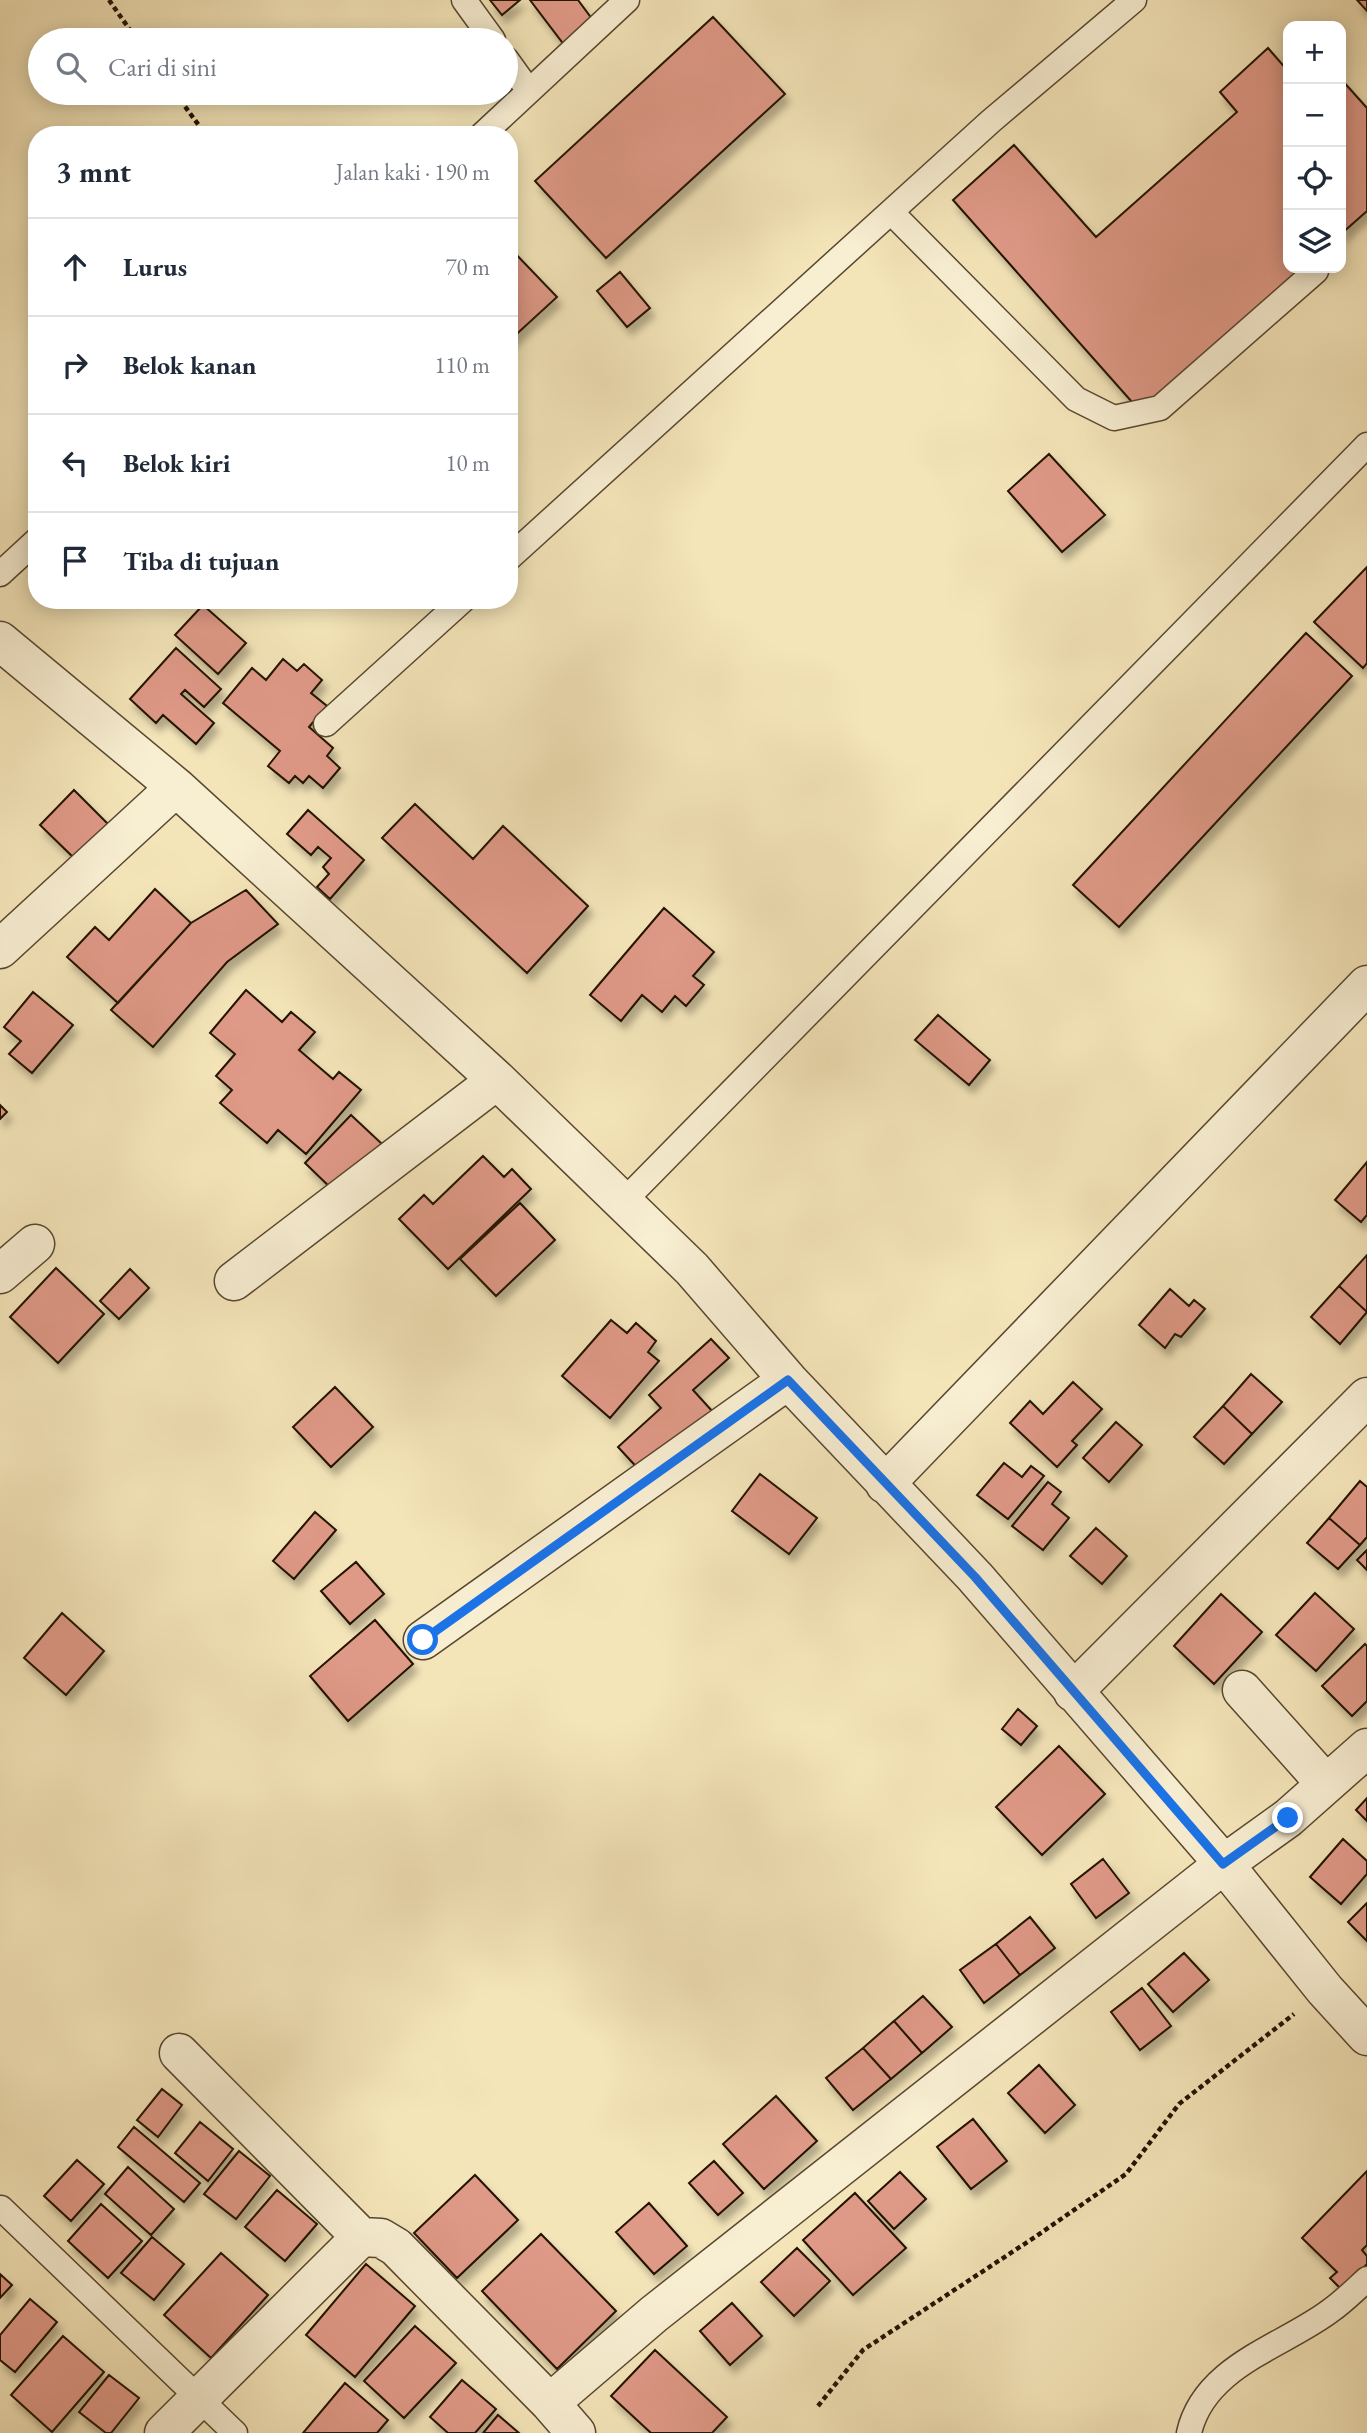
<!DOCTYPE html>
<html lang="id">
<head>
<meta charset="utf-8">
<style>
  :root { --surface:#fff; --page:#f6f6f7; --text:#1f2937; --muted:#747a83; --line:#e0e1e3 }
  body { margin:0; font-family:"EB Garamond",serif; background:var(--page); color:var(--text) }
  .controls { position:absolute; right:21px; top:21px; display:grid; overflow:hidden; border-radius:14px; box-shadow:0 4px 18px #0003 }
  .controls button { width:63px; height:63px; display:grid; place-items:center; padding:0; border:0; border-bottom:2px solid var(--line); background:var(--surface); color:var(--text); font:35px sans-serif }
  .stop { position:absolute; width:21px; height:21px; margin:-16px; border:5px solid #1a73e8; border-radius:50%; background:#fff }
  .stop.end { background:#1a73e8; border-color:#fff; box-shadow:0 2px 7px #0008 }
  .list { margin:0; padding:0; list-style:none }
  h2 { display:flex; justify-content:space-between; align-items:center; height:91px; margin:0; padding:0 28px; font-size:30px }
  h2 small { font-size:23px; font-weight:400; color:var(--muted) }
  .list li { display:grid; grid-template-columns:46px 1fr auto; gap:21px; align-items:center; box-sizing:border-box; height:98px; padding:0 28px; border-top:2px solid var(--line) }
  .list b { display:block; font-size:26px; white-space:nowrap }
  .list em { font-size:23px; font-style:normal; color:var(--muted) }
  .icon { flex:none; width:38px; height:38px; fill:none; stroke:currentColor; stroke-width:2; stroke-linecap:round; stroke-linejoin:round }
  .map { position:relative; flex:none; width:1367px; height:2433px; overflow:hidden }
  .search { position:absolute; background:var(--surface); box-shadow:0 4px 18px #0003; left:28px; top:28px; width:490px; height:77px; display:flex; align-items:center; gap:18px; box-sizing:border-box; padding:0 24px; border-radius:38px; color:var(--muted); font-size:26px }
  .panel { position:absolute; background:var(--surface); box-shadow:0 4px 18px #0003; left:28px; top:126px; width:490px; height:483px; border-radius:28px }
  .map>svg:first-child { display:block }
</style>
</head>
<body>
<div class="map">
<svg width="1367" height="2433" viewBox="0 0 1367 2433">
  <defs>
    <filter id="shadow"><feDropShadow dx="4.5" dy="8" stdDeviation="3.5" flood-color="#0004"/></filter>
  </defs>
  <rect width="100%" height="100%" fill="#f4e5b9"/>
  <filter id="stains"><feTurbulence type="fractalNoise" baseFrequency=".00286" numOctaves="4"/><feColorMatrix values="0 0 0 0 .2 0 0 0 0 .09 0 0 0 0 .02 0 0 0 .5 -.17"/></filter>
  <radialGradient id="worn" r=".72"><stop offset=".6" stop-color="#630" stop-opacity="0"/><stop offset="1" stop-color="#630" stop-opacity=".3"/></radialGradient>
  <path fill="#df9987" stroke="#241202" stroke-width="2" filter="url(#shadow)" d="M490,0H520L502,15Z
    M530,0H578L595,23L565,46Z
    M1357,0H1367V11Z
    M713,17L785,94L606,258L535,181Z
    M1268,48L1288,71V268H1303L1140,411L953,200L1014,145L1096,237L1237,112L1220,92Z
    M1341,79L1367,108V211L1341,234Z
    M509,247L557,297L509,341Z
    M620,272L650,308L627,327L597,291Z
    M1049,454L1105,515L1062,552L1008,491Z
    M1367,567V663L1363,668L1314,622Z
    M203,605L246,643L218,674L175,635Z
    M1306,633L1352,676L1119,927L1073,885Z
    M176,648L221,689L204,707L185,690L181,694L214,723L196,744L163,715L156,723L130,699Z
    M283,659L297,671L304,664L322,680L311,693L327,706L309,727L333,748L327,756L340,768L323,788L309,776L303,783L295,776L289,783L268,766L280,751L223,703L252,668L266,680Z
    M74,790L108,824L75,859L40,825Z
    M415,804L473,859L503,826L588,906L527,973L382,838Z
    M308,810L364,860L330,899L317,887L329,874L323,867L331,858L318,847L311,855L287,834Z
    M155,889L191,923L118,1003L67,957L95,927L109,940Z
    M246,890L278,924L227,962L153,1047L111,1010L191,923Z
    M664,908L714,952L693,976L704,985L686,1006L675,996L662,1012L642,995L621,1021L590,995Z
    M246,990L282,1022L291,1012L315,1032L299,1050L333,1079L339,1072L361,1090L306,1154L278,1130L267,1143L220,1103L232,1090L216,1076L235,1054L210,1033Z
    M33,992L73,1025L32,1073L9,1054L21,1041L4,1027Z
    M938,1015L990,1060L969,1085L915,1040Z
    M0,1105L7,1112L0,1119Z
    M351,1115L382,1144L336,1193L305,1163Z
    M483,1156L504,1177L512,1169L531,1189L448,1269L399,1219L424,1195L433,1204Z
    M1367,1162V1215L1361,1222L1335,1200Z
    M520,1203L555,1240L496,1296L460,1259Z
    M1367,1255V1312L1339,1286Z
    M56,1268L104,1314L58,1363L10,1317Z
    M130,1269L149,1288L119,1319L100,1301Z
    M1339,1286L1367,1312L1340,1344L1311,1317Z
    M1170,1289L1189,1306L1194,1300L1205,1309L1181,1337L1175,1334L1165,1348L1139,1325Z
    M611,1320L627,1333L636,1323L656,1341L648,1352L659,1361L610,1418L562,1376Z
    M711,1339L729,1358L693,1390L713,1412L644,1475L618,1447L661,1408L649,1395Z
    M1251,1374L1282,1402L1252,1434L1223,1406Z
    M1073,1382L1102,1409L1072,1441L1077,1445L1057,1467L1010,1423L1030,1401L1043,1414Z
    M335,1387L373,1427L331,1467L293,1427Z
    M1223,1406L1252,1434L1224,1464L1194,1437Z
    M1116,1422L1142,1445L1109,1482L1083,1458Z
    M1004,1463L1022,1477L1031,1466L1044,1476L1008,1519L977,1495Z
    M760,1474L817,1518L789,1554L732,1511Z
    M1360,1481L1367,1487V1537L1360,1545L1329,1518Z
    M1048,1482L1061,1492L1052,1504L1069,1518L1043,1550L1012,1526Z
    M315,1512L336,1530L294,1579L273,1561Z
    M1329,1518L1360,1545L1338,1569L1307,1543Z
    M1096,1528L1127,1556L1102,1584L1070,1556Z
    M1367,1550V1570L1357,1560Z
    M356,1562L384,1594L350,1624L321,1591Z
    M1315,1593L1354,1629L1316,1671L1276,1635Z
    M1221,1594L1262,1632L1214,1684L1174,1646Z
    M62,1613L104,1651L66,1695L24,1658Z
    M375,1620L413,1664L348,1721L310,1676Z
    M1365,1644L1367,1646V1701L1352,1716L1322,1686Z
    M1018,1709L1037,1726L1021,1745L1002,1729Z
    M1059,1746L1105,1794L1042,1855L996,1807Z
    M1367,1798V1821L1356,1810Z
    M1343,1839L1367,1861V1874L1341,1904L1310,1877Z
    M1103,1859L1129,1893L1096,1918L1071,1884Z
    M1367,1903V1941L1348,1922Z
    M1030,1917L1055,1948L1020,1975L996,1944Z
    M996,1944L1020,1975L984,2003L960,1970Z
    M1184,1953L1209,1980L1173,2012L1148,1984Z
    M1142,1988L1171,2026L1140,2050L1111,2012Z
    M923,1996L952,2027L922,2053L894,2021Z
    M894,2021L922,2053L891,2079L863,2048Z
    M863,2048L891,2079L853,2110L826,2078Z
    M1039,2065L1075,2105L1045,2133L1008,2093Z
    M162,2089L182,2105L158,2137L137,2120Z
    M776,2096L817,2141L764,2189L723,2144Z
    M973,2119L1007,2161L971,2189L937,2147Z
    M200,2122L233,2149L208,2181L175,2153Z
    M134,2127L200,2183L184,2202L118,2147Z
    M239,2151L270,2176L236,2219L204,2194Z
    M77,2160L104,2184L71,2221L44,2196Z
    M714,2161L743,2193L718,2215L689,2183Z
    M128,2167L174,2209L151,2235L105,2194Z
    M1367,2171V2245L1362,2250L1367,2256V2264L1342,2290L1330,2278L1337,2272L1302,2238Z
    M900,2172L926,2199L894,2229L868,2201Z
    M475,2175L518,2220L457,2278L414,2233Z
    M277,2190L317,2224L285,2261L245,2227Z
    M855,2193L906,2248L853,2295L803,2240Z
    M649,2203L687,2246L654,2274L616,2232Z
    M101,2204L142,2241L108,2278L68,2241Z
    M541,2234L616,2311L557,2369L482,2291Z
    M152,2237L184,2264L154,2300L121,2273Z
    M797,2248L830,2281L794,2316L761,2282Z
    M221,2253L268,2295L211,2358L164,2315Z
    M366,2264L415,2306L355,2377L306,2335Z
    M0,2274L12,2285L0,2298Z
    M30,2299L57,2322L15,2372L0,2360V2335Z
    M732,2303L762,2336L730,2365L700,2331Z
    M415,2326L456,2363L404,2418L364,2381Z
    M63,2336L104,2372L52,2432L11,2395Z
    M655,2350L727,2417L712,2433H651L611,2396Z
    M109,2375L139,2398L111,2433H106L79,2412Z
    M462,2380L496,2409L475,2433H448L430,2417Z
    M345,2383L388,2420L377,2433H303Z
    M498,2415L519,2433H483Z"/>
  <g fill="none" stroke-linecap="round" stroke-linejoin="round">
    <defs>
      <path id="service" d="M464,0L493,40
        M506,59L529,91
        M482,135L627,0
        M891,212L1076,399L1114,418L1160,408L1316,271
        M509,558L991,121L1134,0
        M0,574L37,540
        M326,724L463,600
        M624,1201L1367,445
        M1,2208L235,2433
        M1189,2433C1204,2366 1282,2347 1330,2311C1343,2302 1355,2290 1367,2279"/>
      <path id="minor" d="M0,641L176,787L497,1080L692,1269L788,1380L975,1577L1224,1864L1325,1990L1367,2036
        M0,949L176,787
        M0,1274L35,1244
        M234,1281L497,1080
        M885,1484L1367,985
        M423,1640L788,1380
        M1242,1690L1326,1784
        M1073,1692L1367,1397
        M179,2053L361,2237L381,2238L396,2247L550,2403L576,2433
        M550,2403L654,2314L1224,1864L1288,1818L1367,1748
        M164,2433L361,2237"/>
    </defs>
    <use href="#service" stroke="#584730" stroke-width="27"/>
    <use href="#minor" stroke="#584730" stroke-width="41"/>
    <path stroke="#241202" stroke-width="4.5" stroke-dasharray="5 3.5" stroke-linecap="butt" d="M109,0L137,40
      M175,93L206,135
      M818,2406L863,2350L1035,2237L1126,2174L1179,2104L1294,2014"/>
    <use href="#service" stroke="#f8eed2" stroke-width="24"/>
    <use href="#minor" stroke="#f8eed2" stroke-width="38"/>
  </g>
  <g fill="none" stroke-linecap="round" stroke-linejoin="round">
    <path stroke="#1a73e8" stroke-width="9" d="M423,1640L788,1380L975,1577L1223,1864L1288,1818"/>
  </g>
  <rect width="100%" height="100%" filter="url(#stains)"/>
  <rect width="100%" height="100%" fill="url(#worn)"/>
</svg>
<div class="controls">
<button>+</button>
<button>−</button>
<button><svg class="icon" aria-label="locate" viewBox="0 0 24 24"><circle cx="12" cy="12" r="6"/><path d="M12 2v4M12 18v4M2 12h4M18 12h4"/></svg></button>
<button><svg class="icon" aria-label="layers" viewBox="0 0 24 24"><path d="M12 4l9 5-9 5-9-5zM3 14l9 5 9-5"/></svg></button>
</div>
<div class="stop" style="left:423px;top:1640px"></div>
<div class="stop end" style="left:1288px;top:1818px"></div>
<div class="search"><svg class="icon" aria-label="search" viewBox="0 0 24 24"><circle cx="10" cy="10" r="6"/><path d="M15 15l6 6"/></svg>Cari di sini</div>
<section class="panel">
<h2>3 mnt<small>Jalan kaki · 190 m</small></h2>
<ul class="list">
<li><svg class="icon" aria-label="ahead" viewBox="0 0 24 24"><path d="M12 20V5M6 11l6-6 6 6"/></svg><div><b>Lurus</b></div><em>70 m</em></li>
<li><svg class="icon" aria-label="right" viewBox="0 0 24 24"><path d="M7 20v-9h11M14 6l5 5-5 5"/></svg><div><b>Belok kanan</b></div><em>110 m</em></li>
<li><svg class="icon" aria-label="left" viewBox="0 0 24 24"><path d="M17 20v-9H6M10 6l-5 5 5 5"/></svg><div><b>Belok kiri</b></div><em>10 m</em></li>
<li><svg class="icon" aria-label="arrive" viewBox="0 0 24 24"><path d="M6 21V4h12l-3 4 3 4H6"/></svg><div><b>Tiba di tujuan</b></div></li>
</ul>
</section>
</div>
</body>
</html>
